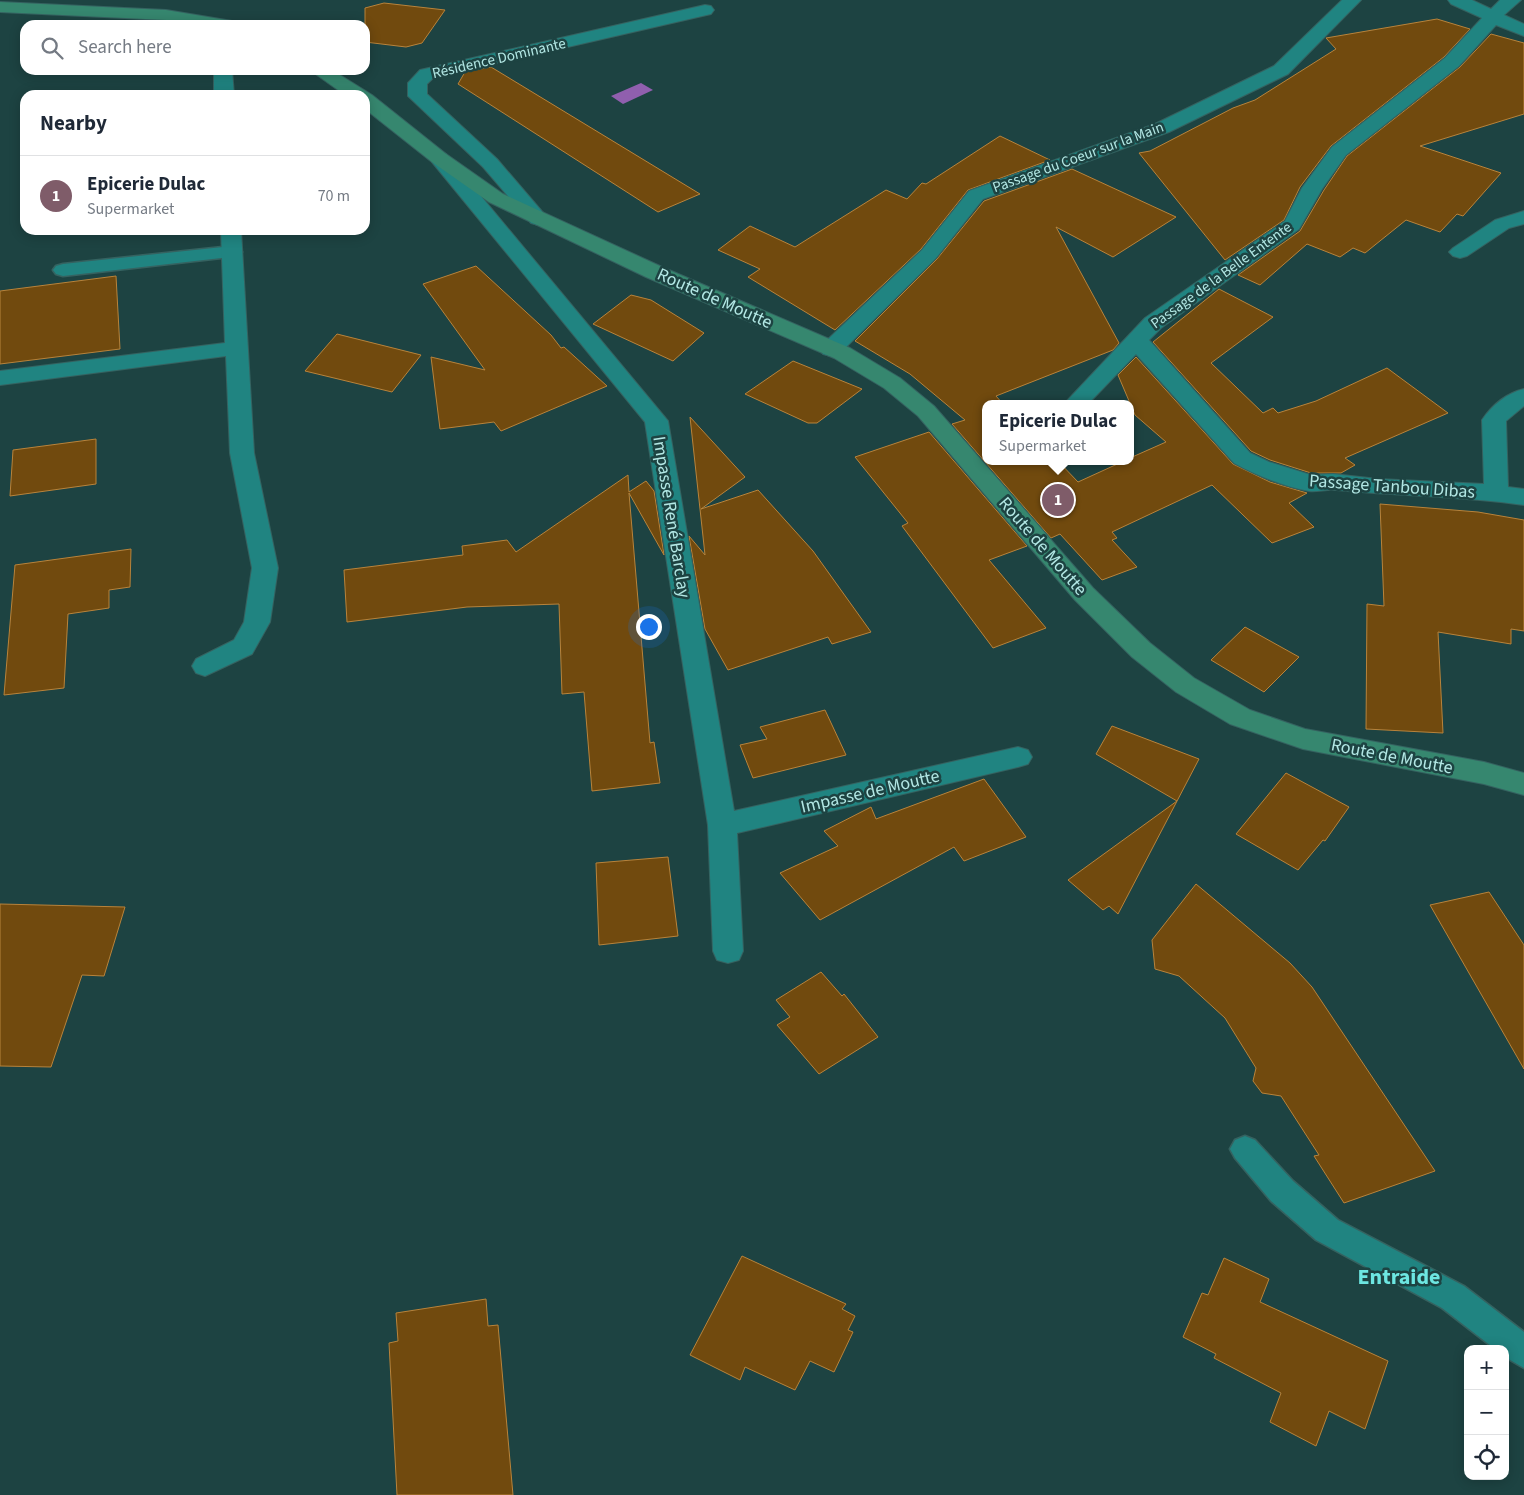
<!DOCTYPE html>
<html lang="en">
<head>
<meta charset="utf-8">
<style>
  :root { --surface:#fff; --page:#f2f2f3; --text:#1f2937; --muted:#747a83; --line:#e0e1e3; --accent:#7f5c69 }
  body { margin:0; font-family:"Source Sans 3",sans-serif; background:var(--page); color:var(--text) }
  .controls { position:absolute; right:15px; bottom:15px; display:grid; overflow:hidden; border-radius:10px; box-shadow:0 2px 12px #0003 }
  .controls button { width:45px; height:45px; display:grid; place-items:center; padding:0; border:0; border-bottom:1px solid var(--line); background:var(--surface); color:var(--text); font:25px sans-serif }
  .you { position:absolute; left:648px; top:626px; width:18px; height:18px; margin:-12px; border:4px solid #fff; border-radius:50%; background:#1a73e8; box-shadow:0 0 0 8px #1a73e833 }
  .badge { display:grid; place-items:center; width:32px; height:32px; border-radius:50%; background:var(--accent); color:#fff; font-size:16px; font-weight:700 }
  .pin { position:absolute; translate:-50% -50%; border:2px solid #fff; box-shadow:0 1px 5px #0006 }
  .popup { position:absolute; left:982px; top:400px; width:152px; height:65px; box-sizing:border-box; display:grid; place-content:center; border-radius:10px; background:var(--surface); filter:drop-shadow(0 1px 4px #0005); font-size:16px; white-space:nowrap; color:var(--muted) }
  .popup b { font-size:19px; color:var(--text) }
  .popup::after { content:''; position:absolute; left:50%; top:100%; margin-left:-10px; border:10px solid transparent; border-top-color:var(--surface) }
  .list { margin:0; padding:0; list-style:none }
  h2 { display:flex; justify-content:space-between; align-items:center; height:65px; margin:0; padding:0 20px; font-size:21px }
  h2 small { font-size:16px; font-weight:400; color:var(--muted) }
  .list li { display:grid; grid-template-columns:32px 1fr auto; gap:15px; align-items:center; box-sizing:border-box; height:80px; padding:0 20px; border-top:1px solid var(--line) }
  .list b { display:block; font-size:19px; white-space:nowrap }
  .list p { margin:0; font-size:16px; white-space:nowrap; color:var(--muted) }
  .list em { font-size:16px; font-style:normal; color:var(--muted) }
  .icon { flex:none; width:28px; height:28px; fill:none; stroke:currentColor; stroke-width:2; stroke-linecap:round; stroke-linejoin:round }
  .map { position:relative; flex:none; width:1524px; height:1495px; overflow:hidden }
  .search { position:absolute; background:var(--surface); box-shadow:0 2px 12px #0003; left:20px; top:20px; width:350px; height:55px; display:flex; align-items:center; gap:12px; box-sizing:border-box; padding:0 18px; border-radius:15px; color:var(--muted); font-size:19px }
  .panel { position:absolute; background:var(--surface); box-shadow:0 2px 12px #0003; left:20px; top:90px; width:350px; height:145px; border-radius:15px }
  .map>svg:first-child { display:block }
</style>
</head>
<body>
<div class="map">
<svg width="1524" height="1495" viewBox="0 0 1524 1495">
  <rect width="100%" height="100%" fill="#1d4342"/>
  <path fill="#905fae" d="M641,83L653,90L623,104L611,96Z"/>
  <path fill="#714a0e" stroke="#b8833b" d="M384,3L445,10L422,43L406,47L365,42V8Z
    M1437,19L1470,29L1444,57L1331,146L1300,187L1284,220L1225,260L1139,153L1150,151L1233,108L1255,100L1336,49L1326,38Z
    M1491,34L1524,43V114L1420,146L1501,173L1463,216L1457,214L1440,232L1406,220L1365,253L1353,248L1340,257L1307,244L1260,285L1238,275L1300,231L1324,190L1347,156L1460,67Z
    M491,67L700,194L658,212L458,84L465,72Z
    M1000,136L1050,160L968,190L921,249L835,330L748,277L760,269L718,250L750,226L795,247L886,190L907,199L922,183L926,184Z
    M1072,169L1176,217L1113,257L1056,227L1119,343L1113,350L996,396L1003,404H986V461H1058L1078,482L1124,461H1130V458L1166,442L1135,415L1118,375L1136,357L1233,464L1270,482L1307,493L1289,503L1314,527L1272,543L1212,485L1112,532L1117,538L1112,540L1137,567L1102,580L1060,534L1051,538L952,424L965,420L910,374L855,341L937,259L984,201Z
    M476,266L551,335L561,348L564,347L607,386L501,431L494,422L440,429L431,357L485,370L423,284Z
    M116,276L120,349L0,364V291Z
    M1219,289L1273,317L1211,363L1263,413L1273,408L1278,413L1316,401L1387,368L1448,413L1345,458L1355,465L1341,473H1311L1270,460L1251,451L1153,342Z
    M631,295L651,300L704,333L673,361L593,324Z
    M337,334L421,355L392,392L305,371Z
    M793,361L862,389L817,423H808L745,394Z
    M690,417L745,477L701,509L758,490L813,551L871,632L832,644L828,637L728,670L705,629L689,536L705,555Z
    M929,432L1027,546L989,560L1046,628L993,648L902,526L908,523L855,457Z
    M96,439V484L10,496L13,450Z
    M628,475L629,492L646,481L654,491L664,555L629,493L650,743L654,742L660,783L592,791L584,692L562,694L559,604L467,607L347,622L344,570L463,555L462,546L507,540L516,552Z
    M1380,504L1478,512L1524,520V631L1511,629V644L1438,632L1443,733L1366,729L1367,604L1384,606Z
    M131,549L130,587L109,590V608L68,614L64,688L4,695L15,565Z
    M1245,627L1299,657L1264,692L1211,660Z
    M825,710L846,755L753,778L740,745L767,739L760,727Z
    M1112,726L1199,759L1118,914L1109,906L1103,910L1068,880L1177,801L1096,754Z
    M1286,773L1349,807L1325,841L1323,840L1298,870L1236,834Z
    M984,779L1026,837L964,861L954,847L820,920L780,873L838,846L824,831L871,807L876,819Z
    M668,857L678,936L599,945L596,863Z
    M1196,884L1290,963L1312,987L1435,1171L1344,1203L1314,1156L1319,1155L1281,1096L1262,1093L1253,1081L1256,1068L1225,1018L1179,976L1155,969L1152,940Z
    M1489,892L1524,945V1069L1430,905Z
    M0,904L125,907L104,976L82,975L51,1067L0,1066Z
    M821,972L842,996L844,994L878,1037L819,1074L777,1025L790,1017L776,1000Z
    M742,1256L846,1304L842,1309L855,1316L848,1330L853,1332L834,1372L810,1361L795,1390L745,1367L740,1380L690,1355Z
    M1224,1258L1269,1279L1260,1302L1388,1361L1365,1429L1329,1411L1316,1446L1270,1422L1281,1393L1214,1358L1216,1354L1183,1337L1202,1293L1208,1295Z
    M486,1299L488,1326L498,1325L513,1495H397L389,1343L398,1341L396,1313Z"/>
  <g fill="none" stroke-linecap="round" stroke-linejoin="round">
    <defs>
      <path id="lane" d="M232,246L239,248L242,252L239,256L63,276L56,274L53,270L56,266L63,264Z
        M1245,1136L1255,1140L1293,1181L1338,1220L1464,1286L1524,1332V1368L1505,1357V1349H1495L1442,1308L1316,1240L1271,1201L1235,1158L1230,1149L1235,1140Z"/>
      <path id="street" d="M1342,0H1361L1288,74L1169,132L983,199L936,258L839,354L831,356L823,354L820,349L823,344L922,250L969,191L1155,124L1274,66Z
        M1448,0H1472L1491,9L1500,0H1521L1504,15L1524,24V36L1496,25L1459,66L1346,155L1322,189L1299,229L1161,328L1149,340L1250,453L1269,462L1311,475L1333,474L1378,479L1484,484L1482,420C1492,405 1507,393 1524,389V406L1506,421L1508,487L1524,489V505C1462,496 1399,496 1336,490C1327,489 1318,492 1309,491C1284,487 1256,475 1234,463L1136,354L1088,404H1064L1145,318L1285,221L1302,188L1332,147L1445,58L1482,18L1451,4Z
        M705,5L711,6L714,10L711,14L433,78L427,84V94L497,159L545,215L548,219L545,223L538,225L531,223L483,167L408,96V83L420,70Z
        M214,70H232L234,95H214Z
        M439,152L446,154L668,421L734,811L1018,747L1028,750L1032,757L1028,764L1018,767L737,833L743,951L739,960L728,963L717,960L713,951L708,825L645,422L432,162L429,158L432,154Z
        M1524,211V224L1509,228L1467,256L1460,258L1453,256L1449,252L1453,248L1495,220Z
        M221,230H241L254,453L278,568L270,622L252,654L205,676L196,673L192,666L196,659L234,640L244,622L252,568L230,453L226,356L0,385V371L225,343Z"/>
      <path id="secondary" d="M0,2L166,10L232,21L235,25H193L166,20L0,12Z
        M310,70H332L372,95L446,154L503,194L662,267L850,348L900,378L934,406L1093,588L1150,643L1194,678L1250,710L1305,729L1484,762L1524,773V795L1484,784L1303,749L1230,724L1176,692L1132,657L1075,600L918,416L884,388L834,358L646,277L489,202L432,162L365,109V95H345Z"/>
    </defs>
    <use href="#lane" stroke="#356260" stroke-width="3"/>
    <use href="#street" stroke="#356260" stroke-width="2"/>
    <use href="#secondary" stroke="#356260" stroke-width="2"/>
    <use href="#lane" fill="#208481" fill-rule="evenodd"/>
    <use href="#street" fill="#208481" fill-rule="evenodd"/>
    <use href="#secondary" fill="#36876f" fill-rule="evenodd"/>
  </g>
  <g text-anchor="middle" stroke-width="5" stroke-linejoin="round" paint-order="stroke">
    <g font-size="15" fill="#b2e7e4" stroke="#1d4342">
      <text transform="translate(499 58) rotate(-13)" y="5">Résidence Dominante</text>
      <text transform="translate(1078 157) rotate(-20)" y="5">Passage du Coeur sur la Main</text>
      <text transform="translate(1221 275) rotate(-36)" y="5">Passage de la Belle Entente</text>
    </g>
    <g font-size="18" fill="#b2e7e4" stroke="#1d4342">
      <text transform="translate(715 298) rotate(24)" y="6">Route de Moutte</text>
      <text transform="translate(1392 486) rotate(4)" y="6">Passage Tanbou Dibas</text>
      <text transform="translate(672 517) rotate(81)" y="6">Impasse René Barclay</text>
      <text transform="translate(1043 546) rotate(49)" y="6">Route de Moutte</text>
      <text transform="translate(1392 756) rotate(11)" y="6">Route de Moutte</text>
      <text transform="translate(870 791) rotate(-13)" y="6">Impasse de Moutte</text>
    </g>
    <g font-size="22" font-weight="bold" fill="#6de7e2" stroke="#1d4342">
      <text x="1399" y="1284">Entraide</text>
    </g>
  </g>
</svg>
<div class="controls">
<button>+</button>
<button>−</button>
<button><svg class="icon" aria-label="locate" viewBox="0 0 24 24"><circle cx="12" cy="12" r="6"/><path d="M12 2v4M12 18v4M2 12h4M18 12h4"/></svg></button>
</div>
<div class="you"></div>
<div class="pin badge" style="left:1058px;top:500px">1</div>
<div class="popup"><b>Epicerie Dulac</b>Supermarket</div>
<div class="search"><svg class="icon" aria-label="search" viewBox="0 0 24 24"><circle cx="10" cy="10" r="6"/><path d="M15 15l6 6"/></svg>Search here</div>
<section class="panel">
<h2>Nearby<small></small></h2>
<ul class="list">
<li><span class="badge">1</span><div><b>Epicerie Dulac</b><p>Supermarket</p></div><em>70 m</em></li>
</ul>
</section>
</div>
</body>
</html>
